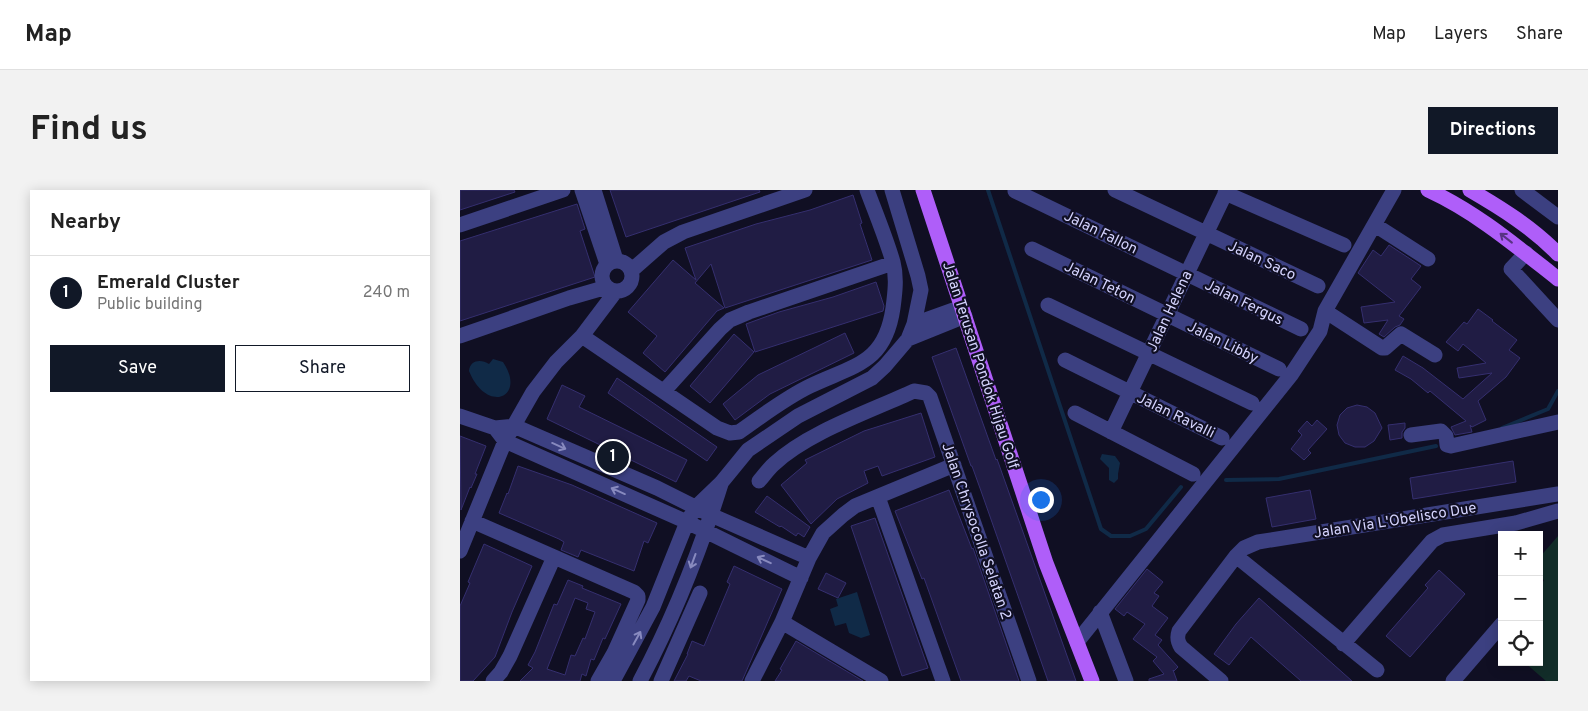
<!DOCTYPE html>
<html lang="en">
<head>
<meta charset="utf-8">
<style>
  :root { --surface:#fff; --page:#f2f2f2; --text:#222; --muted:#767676; --line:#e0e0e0; --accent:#111827 }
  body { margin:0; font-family:Overpass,sans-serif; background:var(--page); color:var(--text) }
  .controls { position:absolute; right:15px; bottom:15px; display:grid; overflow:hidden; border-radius:0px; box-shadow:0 2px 12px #0003 }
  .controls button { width:45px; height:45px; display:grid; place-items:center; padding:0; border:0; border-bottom:1px solid var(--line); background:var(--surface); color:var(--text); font:25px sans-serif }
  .you { position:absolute; left:580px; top:309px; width:18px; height:18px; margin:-12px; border:4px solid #fff; border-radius:50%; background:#1a73e8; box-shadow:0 0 0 8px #1a73e833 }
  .badge { display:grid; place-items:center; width:32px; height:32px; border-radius:50%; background:var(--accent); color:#fff; font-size:16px; font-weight:700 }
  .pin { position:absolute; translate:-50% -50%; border:2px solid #fff; box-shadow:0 1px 5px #0006 }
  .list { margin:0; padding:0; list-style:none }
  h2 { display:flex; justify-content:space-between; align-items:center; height:65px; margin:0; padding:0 20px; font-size:21px }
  h2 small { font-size:16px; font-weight:400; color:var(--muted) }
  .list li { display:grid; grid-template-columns:32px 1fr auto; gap:15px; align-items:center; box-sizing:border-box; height:75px; padding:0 20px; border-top:1px solid var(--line) }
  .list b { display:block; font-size:19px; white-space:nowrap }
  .list p { margin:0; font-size:16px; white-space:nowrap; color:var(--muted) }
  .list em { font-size:16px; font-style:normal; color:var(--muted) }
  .actions { display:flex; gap:10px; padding:15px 20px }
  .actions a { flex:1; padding:11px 0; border:1px solid var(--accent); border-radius:0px; text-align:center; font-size:18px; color:var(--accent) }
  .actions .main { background:var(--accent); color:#fff }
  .icon { flex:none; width:28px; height:28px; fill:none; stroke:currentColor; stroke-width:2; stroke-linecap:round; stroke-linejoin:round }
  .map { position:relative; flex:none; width:1098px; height:491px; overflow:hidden; border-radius:0px }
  header { display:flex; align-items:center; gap:30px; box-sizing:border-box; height:70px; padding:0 25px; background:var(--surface); border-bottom:1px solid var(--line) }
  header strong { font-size:24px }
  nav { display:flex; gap:28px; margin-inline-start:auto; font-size:18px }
  .intro { display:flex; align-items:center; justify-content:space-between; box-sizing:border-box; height:120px; padding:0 30px }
  h1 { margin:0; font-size:35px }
  .button { padding:12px 22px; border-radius:0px; background:var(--accent); color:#fff; font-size:18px; font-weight:700 }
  main { display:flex; gap:30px; padding:0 30px }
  aside { flex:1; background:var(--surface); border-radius:0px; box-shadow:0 2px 12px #0003 }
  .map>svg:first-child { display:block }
</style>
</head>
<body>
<header>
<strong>Map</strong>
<nav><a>Map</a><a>Layers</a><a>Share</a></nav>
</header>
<div class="intro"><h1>Find us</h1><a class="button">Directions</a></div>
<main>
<aside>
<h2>Nearby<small></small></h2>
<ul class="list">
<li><span class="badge">1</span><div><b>Emerald Cluster</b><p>Public building</p></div><em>240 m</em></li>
</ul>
<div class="actions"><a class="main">Save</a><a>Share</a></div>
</aside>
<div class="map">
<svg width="1098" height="491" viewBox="0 0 1098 491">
  <rect width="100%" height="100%" fill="#100f23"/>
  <path fill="#122d29" d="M1098,346V491H1086L1064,472H1079V399L1084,390L1079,385V368Z"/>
  <path fill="#102a47" d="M33,169L43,172C67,207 27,225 9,181C10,170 21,169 29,174Z
    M642,264L655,266L660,273L658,284V289L654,293L649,290V278L640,269Z
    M397,402L410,445L401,448L389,443L386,433L375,436L370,419L378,416L376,409Z"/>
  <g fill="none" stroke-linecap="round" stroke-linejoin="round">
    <path stroke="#102a47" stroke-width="4" d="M528,0L641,339L651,346H670L686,339L721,297
      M1042,238L1088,219L1098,201
      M766,290L819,289L976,256"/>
  </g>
  <path fill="#201c44" stroke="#352f6f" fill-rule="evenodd" d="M0,0H54L55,2L0,20Z
    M150,0H299L300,2L166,47Z
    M393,5L402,33L400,34L412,70L265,118L251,74L235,93L264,118L257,121L205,182L183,163L197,146L168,122L213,70L236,90L225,58L296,34L350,20Z
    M117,14L125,39L120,41L135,87L0,131V51Z
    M929,55L961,76L951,89L961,97L939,126L944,129L940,135L935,137L924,147L919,144L928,130L904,133L901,117L935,112L898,83L913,60L921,66Z
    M416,92L424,116L423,121L295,162L286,134L319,122L373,107Z
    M1018,119L1033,130L1032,131L1057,150L1049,160L1060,168L1046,187L1018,211L1026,230L1012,237L1010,235L1012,242L995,245L991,237L1006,231L970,201L968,203L951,189L935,180L943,166L963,178L1003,209L1032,183L999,188L997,178L1026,173L1003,154L998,161L986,152L1004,132L1007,134Z
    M385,143L394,163L310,204L275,230L263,214L298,185Z
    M274,144L294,162L250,213L230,196Z
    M496,158L536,270L537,269L616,491H588L521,301L512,276H511L472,167Z
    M157,188L257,257L247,271L148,203Z
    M102,195L125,206L119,217L227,270L216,292L87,229Z
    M897,215L907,217L915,223L922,238L914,251L905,257H895L885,253L879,245L877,235L880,225L887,218Z
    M461,223L475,267L422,286L418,276L404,281L408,293L377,309L351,334L321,295L347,273L345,270L404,241Z
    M857,230L867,239L848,260L851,263L844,270L831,259L842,245L838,241L847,231L852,236Z
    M945,233V238L942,242V248L930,250L928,235Z
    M0,246L26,256L15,284H17L11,298L10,297L1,320Z
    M1053,271L1056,292L953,309L950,288Z
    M58,276L112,295L197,333L188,353L184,351L174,381L121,360L118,367L101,360L104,352L99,349L39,323L47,303L48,304Z
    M489,300L512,359L513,358L559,491H501L464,388L462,389L435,321Z
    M850,300L856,329L812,337L806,308Z
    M307,306L350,337L344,347L338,343L336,346L321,336L320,337L295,322Z
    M415,328L468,478L442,486L391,336Z
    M24,354L72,376L52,422L35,467L13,491H0V416L10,393L8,392Z
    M274,376L322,399L282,491H241L229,486L226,491H214L228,464H227L232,451L244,456L270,394L267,392Z
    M687,379L703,392L694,403L699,406L692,416L708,428L695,445L702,450L698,455L718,477L714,481L713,480L717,491H689V489L704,484L693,471L697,467L673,449L685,434L667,422L664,426L655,419Z
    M979,380L1005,404L950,467L926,446L968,398L965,395Z
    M366,383L386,393L378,408L358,399Z
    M108,390L123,396L122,398L161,414L145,449L143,448L134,470L131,469L126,486L122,484L120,491H60L73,478L68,475L75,462L94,414L97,415ZM115,408L128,413L126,419L135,422L125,449L123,448L115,466L111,465L105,485L87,479Z
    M799,408L818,425L892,491H841L791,447L769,475L754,464L776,434Z
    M336,451L403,491H315L322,480L320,479Z"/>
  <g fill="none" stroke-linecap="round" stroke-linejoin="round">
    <path stroke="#3c4081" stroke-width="15" d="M122,0L147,74
      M134,0L156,70
      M655,0L858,96
      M1062,0L1098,27
      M555,1L841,139
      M765,3L884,55
      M0,35L103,0
      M915,35L968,69
      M572,59L819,179
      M1066,63L1051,79L1098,130
      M142 86a15 15 0 1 1 30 0a15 15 0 1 1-30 0Z
      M172,80L204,52L223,42L345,0
      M588,115L792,213
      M865,121L922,158H925L941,144L975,165
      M454,134L493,120
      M0,146L109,108L147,97
      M122,146L257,238L270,243L279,242C302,226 325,208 350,196C394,175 425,174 433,118C435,103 437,87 433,72C426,48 416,24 407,0
      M448,149L505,126
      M605,170L762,248
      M204,201L260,139L270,130L289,122L433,73
      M615,223L733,284
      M0,226L35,238L54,236L197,298L251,325L349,368
      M35,238L45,251L227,332L341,388
      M651,242L767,0
      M951,245L981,241L986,246L987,255L991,256L1098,232
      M299,291C304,286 308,279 314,274C348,242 411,221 454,201L466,203L470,207L569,491
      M418,307L483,491
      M12,331L174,402L178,406V410L154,463L138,491
      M0,361L45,251L73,202L96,172L122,146L156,101
      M776,366L917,480
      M640,422L666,491
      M322,432L421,491
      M617,452L831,185L860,141L865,121L934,0
      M883,454L972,351L983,345L1056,333L1098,321
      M33,491L41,482L50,466L94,367
      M153,491L193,417L227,332L236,317L261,293L288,260L338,226L412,188L425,176L448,149L454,134L461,100L458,86L432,0
      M180,491C213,429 240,361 261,294
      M201,491L240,403
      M292,491L322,432L349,368L363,343L383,325L395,316L494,275
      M761,491L721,457C717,451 717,447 719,441L776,366L784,358L798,352L1098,304
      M993,491L1042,434"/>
    <path stroke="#af5ef9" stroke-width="15" d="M463,0L586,373L632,491
      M968,0C1016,22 1056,56 1098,89
      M1010,0C1041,18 1073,38 1098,64"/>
  </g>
  <defs><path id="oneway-shaft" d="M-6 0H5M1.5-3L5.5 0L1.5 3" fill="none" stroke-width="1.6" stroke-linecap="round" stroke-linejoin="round" transform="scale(1.25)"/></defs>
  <use stroke="#583383" href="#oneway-shaft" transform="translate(1046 48) rotate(-142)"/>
  <g stroke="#888abf">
    <use href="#oneway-shaft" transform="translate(99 256) rotate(24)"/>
    <use href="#oneway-shaft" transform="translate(158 301) rotate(-156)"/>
    <use href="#oneway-shaft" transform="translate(304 370) rotate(-155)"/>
    <use href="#oneway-shaft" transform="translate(233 371) rotate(110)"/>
    <use href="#oneway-shaft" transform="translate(177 448) rotate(-61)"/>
  </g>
  <g text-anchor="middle" stroke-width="4.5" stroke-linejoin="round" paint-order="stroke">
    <g font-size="15" fill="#d4d3fd" stroke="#100f23">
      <text transform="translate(641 42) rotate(26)" y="5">Jalan Fallon</text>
      <text transform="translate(802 70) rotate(25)" y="5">Jalan Saco</text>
      <text transform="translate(640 92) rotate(26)" y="5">Jalan Teton</text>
      <text transform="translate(784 112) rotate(26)" y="5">Jalan Fergus</text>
      <text transform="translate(709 121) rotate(-65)" y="5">Jalan Helena</text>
      <text transform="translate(763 152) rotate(26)" y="5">Jalan Libby</text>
      <text transform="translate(521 175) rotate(72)" y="5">Jalan Terusan Pondok Hijau Golf</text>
      <text transform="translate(716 225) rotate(26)" y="5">Jalan Ravalli</text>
      <text transform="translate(935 330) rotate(-9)" y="5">Jalan Via L'Obelisco Due</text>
      <text transform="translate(517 341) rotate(71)" y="5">Jalan Chrysocolla Selatan 2</text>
    </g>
  </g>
</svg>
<div class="controls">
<button>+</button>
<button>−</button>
<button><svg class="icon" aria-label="locate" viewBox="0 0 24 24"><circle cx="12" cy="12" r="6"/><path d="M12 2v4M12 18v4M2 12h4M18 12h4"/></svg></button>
</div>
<div class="you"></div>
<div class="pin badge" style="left:153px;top:267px">1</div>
</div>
</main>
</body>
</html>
